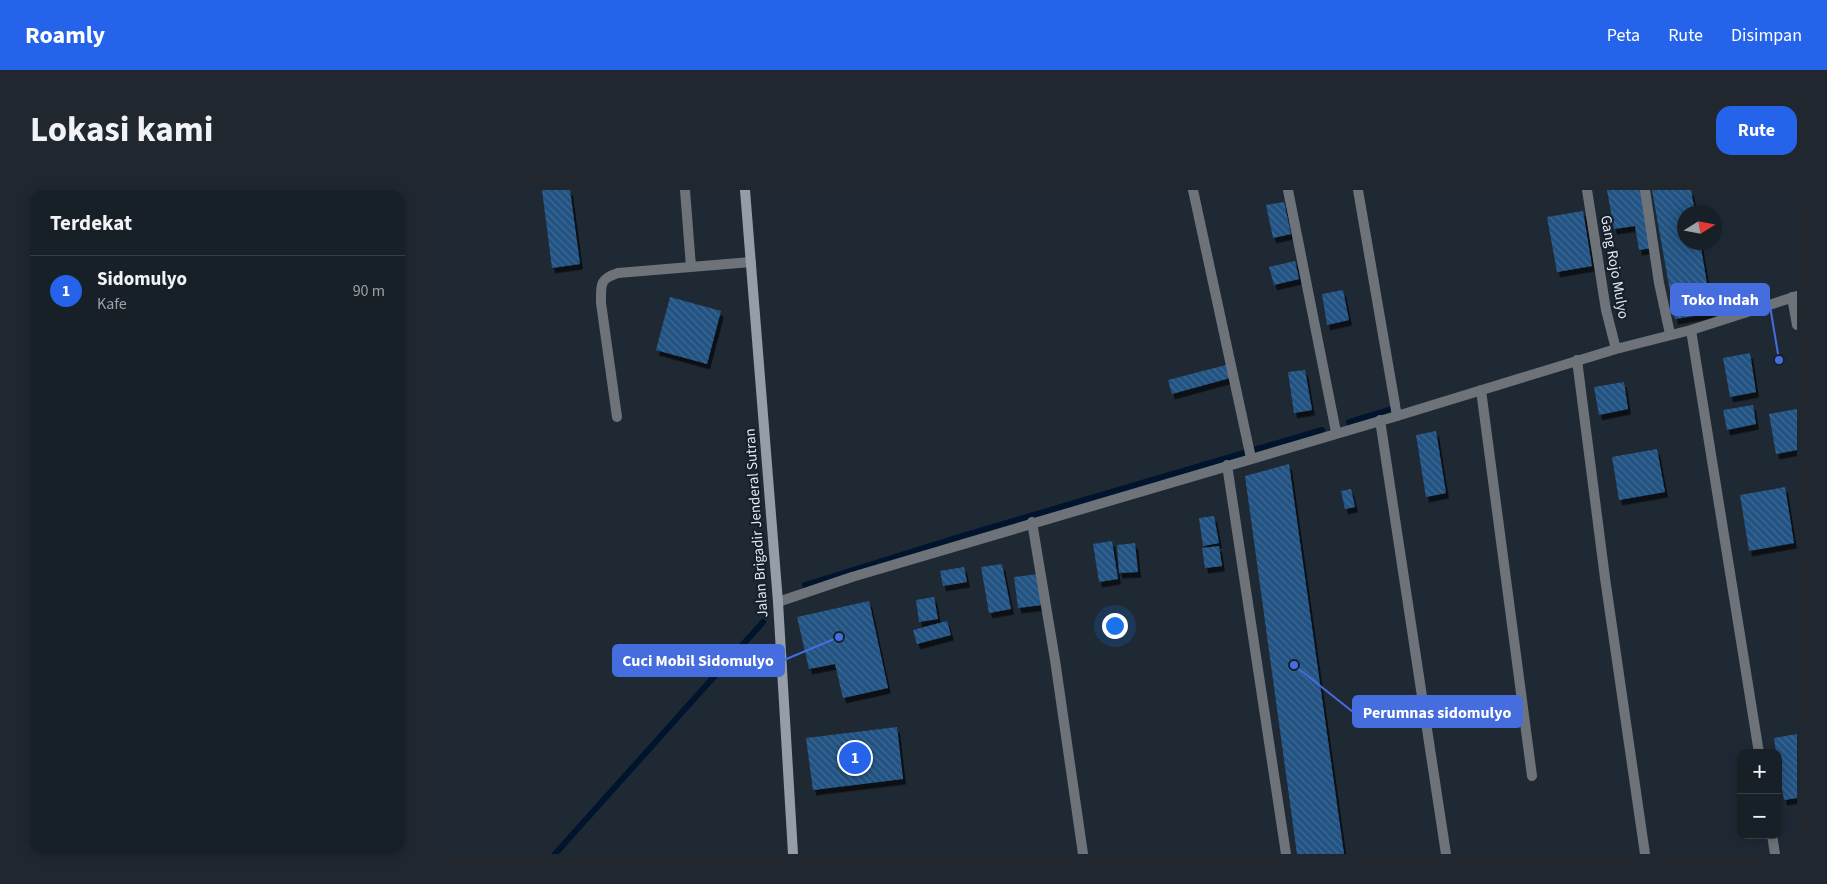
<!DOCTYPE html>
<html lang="id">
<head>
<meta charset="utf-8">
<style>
  :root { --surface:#171f27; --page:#20272f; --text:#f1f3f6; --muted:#9ea2a7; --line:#363d44; --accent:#2563eb }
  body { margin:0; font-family:"Source Sans 3",sans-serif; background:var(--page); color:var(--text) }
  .controls { position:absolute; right:15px; bottom:15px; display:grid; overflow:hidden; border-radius:10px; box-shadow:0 2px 12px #0003 }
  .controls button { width:45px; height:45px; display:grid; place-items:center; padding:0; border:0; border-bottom:1px solid var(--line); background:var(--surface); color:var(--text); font:25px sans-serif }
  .compass { position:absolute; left:1242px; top:15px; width:45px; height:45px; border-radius:50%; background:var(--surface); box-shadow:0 2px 12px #0003; rotate:79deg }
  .you { position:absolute; left:679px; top:435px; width:18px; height:18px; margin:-12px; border:4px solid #fff; border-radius:50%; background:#1a73e8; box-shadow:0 0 0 8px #1a73e833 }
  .badge { display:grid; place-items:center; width:32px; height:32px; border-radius:50%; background:var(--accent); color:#fff; font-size:16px; font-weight:700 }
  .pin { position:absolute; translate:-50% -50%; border:2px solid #fff; box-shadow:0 1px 5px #0006 }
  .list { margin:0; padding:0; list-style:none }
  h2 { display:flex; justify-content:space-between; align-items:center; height:65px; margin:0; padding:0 20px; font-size:21px }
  h2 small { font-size:16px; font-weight:400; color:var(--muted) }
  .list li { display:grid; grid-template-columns:32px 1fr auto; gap:15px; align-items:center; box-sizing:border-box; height:70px; padding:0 20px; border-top:1px solid var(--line) }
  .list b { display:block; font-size:19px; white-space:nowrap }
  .list p { margin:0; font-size:16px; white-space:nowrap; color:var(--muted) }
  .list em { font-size:16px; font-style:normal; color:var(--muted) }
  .map { position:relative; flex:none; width:1362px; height:664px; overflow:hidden; border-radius:15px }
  header { display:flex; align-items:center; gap:30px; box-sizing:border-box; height:70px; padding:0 25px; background:var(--accent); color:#fff }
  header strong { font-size:24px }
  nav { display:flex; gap:28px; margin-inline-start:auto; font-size:18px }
  .intro { display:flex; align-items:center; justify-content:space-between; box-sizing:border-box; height:120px; padding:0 30px }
  h1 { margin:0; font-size:35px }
  .button { padding:12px 22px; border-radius:15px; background:var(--accent); color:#fff; font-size:18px; font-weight:700 }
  main { display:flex; gap:30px; padding:0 30px }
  aside { flex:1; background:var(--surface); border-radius:15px; box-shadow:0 2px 12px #0003 }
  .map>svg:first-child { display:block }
</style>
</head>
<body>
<header>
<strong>Roamly</strong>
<nav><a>Peta</a><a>Rute</a><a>Disimpan</a></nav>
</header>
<div class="intro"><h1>Lokasi kami</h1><a class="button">Rute</a></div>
<main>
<aside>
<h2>Terdekat<small></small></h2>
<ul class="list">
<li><span class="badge">1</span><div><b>Sidomulyo</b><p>Kafe</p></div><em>90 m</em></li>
</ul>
</aside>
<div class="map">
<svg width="1362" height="664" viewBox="0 0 1362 664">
  <defs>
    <pattern id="building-back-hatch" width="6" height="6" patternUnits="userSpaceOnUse" patternTransform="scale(1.25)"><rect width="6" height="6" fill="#215282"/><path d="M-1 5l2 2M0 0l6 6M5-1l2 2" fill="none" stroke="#416b94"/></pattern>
    <filter id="shadow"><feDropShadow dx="3" dy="5.5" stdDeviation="0" flood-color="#0009"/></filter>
  </defs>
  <rect width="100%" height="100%" fill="#1f2934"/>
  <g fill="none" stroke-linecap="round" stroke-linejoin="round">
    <path stroke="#00152d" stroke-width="6" d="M914,232L963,217
      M370,395L527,346L887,240
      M120,664L328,432"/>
  </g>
  <path fill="url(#building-back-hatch)" filter="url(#shadow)" d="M107,0H135L145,74L117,78Z
    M1172,0H1207L1217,58L1204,60L1200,36L1179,39Z
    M1217,0H1256L1260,22H1250V52H1265L1277,123L1240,129Z
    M849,12L856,44L838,48L831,15Z
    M1148,21L1157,76L1122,82L1112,27Z
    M860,71L864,89L839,95L834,77Z
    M908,100L914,130L892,135L887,104Z
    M235,107L286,121L272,174L221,160Z
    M1315,163L1321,202L1295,207L1288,168Z
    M791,175L795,188L737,204L733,190Z
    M870,180L877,220L859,223L853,182Z
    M1189,192L1193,219L1164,225L1159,197Z
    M1318,215L1321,234L1292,240L1288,220Z
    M1362,219V260L1341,264L1334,224Z
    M1001,241L1011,303L991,307L981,245Z
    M1222,259L1230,302L1184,310L1177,267Z
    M854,274L909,664H862L810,286Z
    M1350,297L1359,353L1314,361L1305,305Z
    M916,299L920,317L910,319L906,301Z
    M779,326L784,353L768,356L764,328Z
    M677,351L683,389L664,392L658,354Z
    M700,353L703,382L684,383L682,355Z
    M784,356L787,376L770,378L767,358Z
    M567,374L576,419L554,423L546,377Z
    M529,377L532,392L508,396L505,381Z
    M603,384L607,415L583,418L579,387Z
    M499,407L503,429L484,432L481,410Z
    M434,411L453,498L408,508L400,474L374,479L362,427Z
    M512,431L516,445L482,454L478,440Z
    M462,537L468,589L378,600L371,548Z
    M1362,544V608L1349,610L1343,575V563H1341L1339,548Z"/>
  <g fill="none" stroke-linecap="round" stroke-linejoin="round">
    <path stroke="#6e7379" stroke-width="10" d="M250,0L256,77
      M923,0L962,226
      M182,227L166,113C166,95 164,89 183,83L316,72"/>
    <path stroke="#6e7379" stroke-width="10" d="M758,0L816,268
      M853,0L901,242
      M1152,0L1171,120L1181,159
      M1210,0L1224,93L1235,144
      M1357,107L1362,135
      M1256,140L1324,563
      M1142,170L1170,388L1210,664
      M1046,200L1097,586
      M945,230L1011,664
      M792,275L851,664
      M597,332L620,470L648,664
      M343,412L417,387L962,226L1181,159L1256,140L1362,106
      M1337,645L1340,664"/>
    <path stroke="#959ea7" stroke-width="10" d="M310,0L343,412L358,664"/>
  </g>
  <g text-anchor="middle" stroke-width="4.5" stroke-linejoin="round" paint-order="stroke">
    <g font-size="15" fill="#e3e9f0" stroke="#161f2a">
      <text transform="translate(1180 77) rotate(80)" y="5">Gang Rojo Mulyo</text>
      <text transform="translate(321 333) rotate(-94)" y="5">Jalan Brigadir Jenderal Sutran</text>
    </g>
  </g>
  <path fill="none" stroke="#456ddd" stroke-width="2" d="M1344 170L1334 110M404 447L349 470M859 475L918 522"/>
  <g fill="#456ddd" stroke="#161f2a" stroke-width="2">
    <circle cx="1344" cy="170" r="5"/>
    <circle cx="404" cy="447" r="5"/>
    <circle cx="859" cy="475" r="5"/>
  </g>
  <g fill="#456ddd" stroke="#456ddd" stroke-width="2">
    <rect x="1236" y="94" width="98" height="31" rx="5"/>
    <rect x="178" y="455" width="171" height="31" rx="5"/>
    <rect x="918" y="506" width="169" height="31" rx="5"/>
  </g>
  <g font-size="16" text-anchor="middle" font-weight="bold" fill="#fff">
    <text x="1285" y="115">Toko Indah</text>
    <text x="263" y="476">Cuci Mobil Sidomulyo</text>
    <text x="1002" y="528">Perumnas sidomulyo</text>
  </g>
</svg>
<div class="controls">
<button>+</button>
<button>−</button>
</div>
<svg class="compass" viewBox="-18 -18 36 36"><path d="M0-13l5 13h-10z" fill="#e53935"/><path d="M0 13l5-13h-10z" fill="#9ea2a7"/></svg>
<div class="you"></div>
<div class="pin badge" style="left:420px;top:568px">1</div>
</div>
</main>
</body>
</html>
